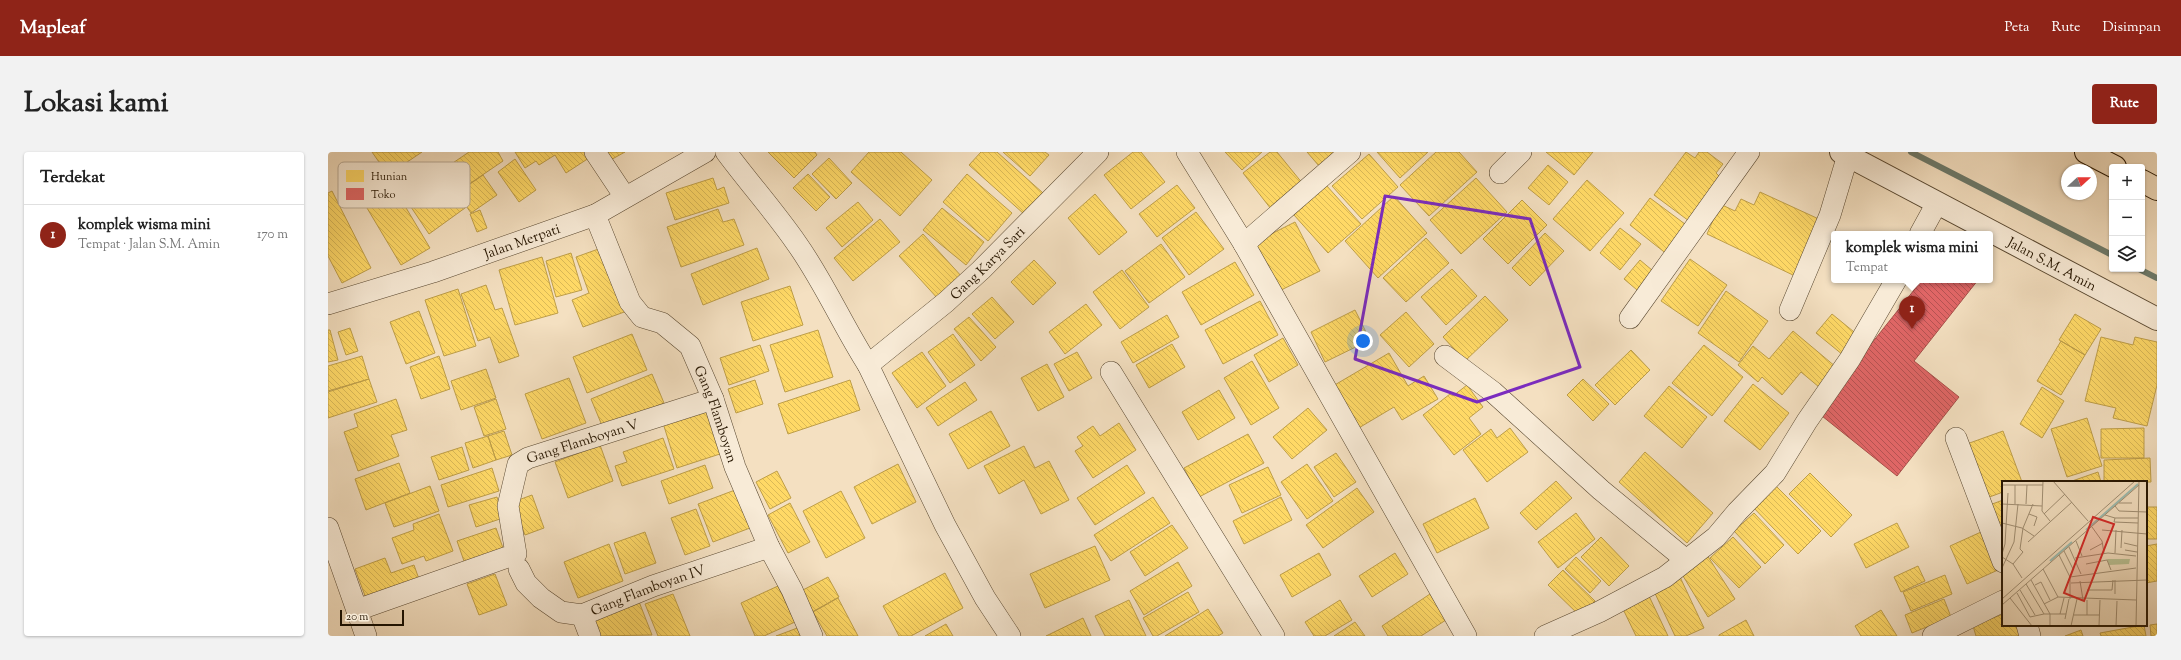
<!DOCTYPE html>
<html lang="id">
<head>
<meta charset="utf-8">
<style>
  :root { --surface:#fff; --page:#f2f2f2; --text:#222; --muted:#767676; --line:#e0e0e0; --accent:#8f2418 }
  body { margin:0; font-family:"Sorts Mill Goudy",serif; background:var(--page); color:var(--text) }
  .controls { position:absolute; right:12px; top:12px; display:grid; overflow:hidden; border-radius:4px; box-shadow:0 1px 3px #0004 }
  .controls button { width:36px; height:36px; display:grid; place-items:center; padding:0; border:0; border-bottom:1px solid var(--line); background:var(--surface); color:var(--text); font:20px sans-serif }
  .compass { position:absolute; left:1733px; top:12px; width:36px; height:36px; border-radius:50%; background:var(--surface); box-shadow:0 1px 3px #0004; rotate:69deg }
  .scale { position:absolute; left:12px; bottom:10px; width:64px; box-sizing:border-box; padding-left:4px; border:2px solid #251501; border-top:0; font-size:11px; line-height:14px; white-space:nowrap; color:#251501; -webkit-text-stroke:3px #f8ebd7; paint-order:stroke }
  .you { position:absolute; left:1035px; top:189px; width:14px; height:14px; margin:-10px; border:3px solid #fff; border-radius:50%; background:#1a73e8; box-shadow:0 0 0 6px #1a73e833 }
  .badge { display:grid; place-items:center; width:26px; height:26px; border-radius:50%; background:var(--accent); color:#fff; font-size:13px; font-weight:700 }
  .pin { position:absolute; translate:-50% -33px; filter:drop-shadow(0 1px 2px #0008) }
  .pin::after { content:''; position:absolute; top:21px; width:14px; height:12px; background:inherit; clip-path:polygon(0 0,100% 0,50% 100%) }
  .popup { position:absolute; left:1503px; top:79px; width:162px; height:52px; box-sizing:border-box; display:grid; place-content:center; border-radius:4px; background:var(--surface); filter:drop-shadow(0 1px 3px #0005); font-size:13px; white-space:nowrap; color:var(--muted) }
  .popup b { font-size:15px; color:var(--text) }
  .popup::after { content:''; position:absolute; left:50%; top:100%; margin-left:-8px; border:8px solid transparent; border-top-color:var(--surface) }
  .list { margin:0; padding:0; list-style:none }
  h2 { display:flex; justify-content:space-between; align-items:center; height:52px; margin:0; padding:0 16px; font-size:17px }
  h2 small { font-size:13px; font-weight:400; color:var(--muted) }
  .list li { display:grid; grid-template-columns:26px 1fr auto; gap:12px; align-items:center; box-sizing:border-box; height:60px; padding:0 16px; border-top:1px solid var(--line) }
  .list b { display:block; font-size:15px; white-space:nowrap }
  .list p { margin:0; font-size:13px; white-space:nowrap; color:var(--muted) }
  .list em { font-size:13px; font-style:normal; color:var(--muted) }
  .icon { flex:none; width:22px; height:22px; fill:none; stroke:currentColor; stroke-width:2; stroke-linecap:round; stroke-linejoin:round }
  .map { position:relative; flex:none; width:1829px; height:484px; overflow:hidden; border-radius:4px }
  header { display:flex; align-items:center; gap:24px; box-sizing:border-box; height:56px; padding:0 20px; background:var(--accent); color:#fff }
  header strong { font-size:19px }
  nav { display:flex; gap:22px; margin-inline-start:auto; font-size:14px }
  .intro { display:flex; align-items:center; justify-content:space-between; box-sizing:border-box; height:96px; padding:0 24px }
  h1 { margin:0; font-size:28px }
  .button { padding:10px 18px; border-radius:4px; background:var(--accent); color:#fff; font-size:14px; font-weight:700 }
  main { display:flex; gap:24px; padding:0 24px }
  aside { flex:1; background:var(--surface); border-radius:4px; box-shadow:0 1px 3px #0004 }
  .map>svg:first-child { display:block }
</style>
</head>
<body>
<header>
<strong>Mapleaf</strong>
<nav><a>Peta</a><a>Rute</a><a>Disimpan</a></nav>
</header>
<div class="intro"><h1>Lokasi kami</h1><a class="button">Rute</a></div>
<main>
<aside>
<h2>Terdekat<small></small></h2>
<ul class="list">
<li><span class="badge">1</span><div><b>komplek wisma mini</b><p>Tempat · Jalan S.M. Amin</p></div><em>170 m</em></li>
</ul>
</aside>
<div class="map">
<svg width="1829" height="484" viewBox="0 0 1829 484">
  <defs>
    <pattern id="homes-back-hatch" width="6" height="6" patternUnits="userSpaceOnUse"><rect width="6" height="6" fill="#ffd966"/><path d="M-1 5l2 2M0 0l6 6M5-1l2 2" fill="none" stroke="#dab957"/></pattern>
    <pattern id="shops-back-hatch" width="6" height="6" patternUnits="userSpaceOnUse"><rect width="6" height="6" fill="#e06666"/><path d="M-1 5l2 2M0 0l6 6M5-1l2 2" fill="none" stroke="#b55352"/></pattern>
  </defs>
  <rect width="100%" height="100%" fill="#f4e0c1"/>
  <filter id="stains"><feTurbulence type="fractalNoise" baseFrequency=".005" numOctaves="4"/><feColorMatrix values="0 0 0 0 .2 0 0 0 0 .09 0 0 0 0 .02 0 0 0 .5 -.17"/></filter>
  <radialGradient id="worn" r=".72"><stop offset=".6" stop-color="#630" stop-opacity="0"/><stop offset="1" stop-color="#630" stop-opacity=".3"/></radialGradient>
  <path fill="url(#homes-back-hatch)" stroke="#be9e48" d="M44,0H94L60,23Z
    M141,0H170L175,9L128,41L113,19Z
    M187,0H262L264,4L238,21L227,3L211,13L208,9L197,16Z
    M271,0H297L277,11Z
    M440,0H487L489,3L466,26Z
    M541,0H573L604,28L572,64L523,20Z
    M653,0H669L715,41L696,62L641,13Z
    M675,0H717L721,3L702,24Z
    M805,0H813L837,30L803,57L776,23Z
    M897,0H934L914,18Z
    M942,0H949L975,32L943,57L915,21Z
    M979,0H1006L991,14Z
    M1049,0H1100L1072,26Z
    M1108,0H1131L1149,20L1101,64L1072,33Z
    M1218,0H1265L1246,23Z
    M1358,0L1367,6L1371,0H1379L1395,12L1388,21L1393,26L1361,69L1326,43Z
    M1041,2L1070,35L1034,67L1004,34Z
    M501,6L524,31L508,47L484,22Z
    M187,7L208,38L191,50L170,20Z
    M1220,13L1240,30L1221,53L1200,36Z
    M113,21L137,56L101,82L77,46Z
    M480,22L502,45L488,59L465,36Z
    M639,22L684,61L660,89L615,50Z
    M155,23L169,43L143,61L129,41Z
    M385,26L389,38L396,35L401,51L347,68L338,41Z
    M1148,26L1179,60L1133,102L1102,68Z
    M1259,28L1296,61L1262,99L1225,67Z
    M849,33L867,56L829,85L811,62Z
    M998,33L1033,72L1000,101L966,63Z
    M65,34L102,96L73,113L36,51Z
    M4,39L43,116L14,131L0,104V41Z
    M1432,40L1493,68L1467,124L1379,82L1392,52L1407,59L1413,47L1426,53Z
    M767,42L799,80L771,103L740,66Z
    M1066,44L1099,81L1050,126L1017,89Z
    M1322,46L1361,75L1340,103L1302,73Z
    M1194,48L1219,73L1180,112L1155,87Z
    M530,50L545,68L514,95L498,76Z
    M614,56L656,90L638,113L595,78Z
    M390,57L395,70L406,67L416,93L353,115L339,75Z
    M152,58L159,76L149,80L142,62Z
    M868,60L896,97L861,123L834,86Z
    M552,67L572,90L525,129L506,106Z
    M967,70L992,119L949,140L925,91Z
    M1292,76L1313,92L1292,118L1272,101Z
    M1217,81L1236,99L1202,134L1184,116Z
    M595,82L635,126L611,148L571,104Z
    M1098,86L1121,111L1078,150L1055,126Z
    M833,92L857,125L821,151L797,119Z
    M276,95L299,159L255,175L244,148L261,141L248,105Z
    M429,96L441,127L375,153L363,122Z
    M243,101L254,138L228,145L218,109Z
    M214,105L230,161L187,173L171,118Z
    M1362,107L1399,133L1370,174L1333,149Z
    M706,108L728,131L705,153L683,130Z
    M1312,108L1331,124L1315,143L1296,127Z
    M907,110L926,143L873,173L854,140Z
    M1124,117L1149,144L1118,173L1093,145Z
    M794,118L821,155L792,177L765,140Z
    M158,133L167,158L174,156L191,204L171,211L162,185L150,189L133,142Z
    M462,134L475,173L425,189L413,150Z
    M130,137L148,194L116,204L97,148Z
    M1398,139L1440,169L1411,210L1370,181Z
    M1157,144L1180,168L1137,209L1115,185Z
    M664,145L686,170L667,187L644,162Z
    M932,149L950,183L895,212L877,178Z
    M758,152L774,173L737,202L721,180Z
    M1027,158L1042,188L997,210L983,180Z
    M91,159L107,201L78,212L62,170Z
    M1078,160L1106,192L1081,215L1052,183Z
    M1504,162L1531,184L1515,203L1488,181Z
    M1747,162L1773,177L1757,203L1731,188Z
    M839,163L851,185L805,211L793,190Z
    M641,165L668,195L653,209L626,177Z
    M22,176L30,199L18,203L10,180Z
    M0,178H2L10,208L0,210Z
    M490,178L505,225L457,240L442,193Z
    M1465,179L1508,215L1491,235L1473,220L1454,243L1434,225L1430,230L1410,213L1425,194L1441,207Z
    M304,182L319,218L259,241L245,205Z
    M625,182L647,213L622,231L600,200Z
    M1773,185L1805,193L1807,185L1829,190V233L1819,274L1785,266L1788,256L1757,249Z
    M955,186L970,213L941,230L926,203Z
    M1733,189L1757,203L1733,243L1709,229Z
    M844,192L857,215L821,236L808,213Z
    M432,193L441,219L401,233L392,206Z
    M1376,193L1415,225L1384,264L1344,231Z
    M1303,198L1322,218L1287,253L1267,233Z
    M594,200L618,234L589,256L564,221Z
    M749,200L764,226L741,239L726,212Z
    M1061,201L1080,234L1096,224L1110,247L1074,268L1066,255L1029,277L1005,234Z
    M34,204L41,227L0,239V214Z
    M111,204L122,237L93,247L82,215Z
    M924,209L951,256L923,273L896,226Z
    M719,212L736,245L710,259L693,226Z
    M158,217L168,246L133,258L123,229Z
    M324,222L336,251L275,276L263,247Z
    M241,226L258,271L214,287L197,242Z
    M41,227L49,250L0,266V240Z
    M1255,227L1281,252L1265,269L1239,243Z
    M427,228L435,252L408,261L400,237Z
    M522,228L532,258L460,282L450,252Z
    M637,230L649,248L610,274L598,256Z
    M1425,232L1461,261L1432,298L1396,269Z
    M1139,233L1155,255L1141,266L1153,282L1126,303L1095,263L1122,242L1125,244Z
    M1341,234L1379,265L1354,296L1316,264Z
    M1714,235L1736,249L1714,286L1692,272Z
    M891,238L907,266L870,288L854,260Z
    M68,247L79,278L63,283L71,304L30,319L16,280L30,275L26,262Z
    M168,247L178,277L156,284L146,255Z
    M384,255L398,300L349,316L335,271Z
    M980,256L999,278L964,307L945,285Z
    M663,259L682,294L640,317L621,282Z
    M1759,266L1774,314L1739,325L1723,277Z
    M791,271L808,298L765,326L747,299L755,294L749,285L765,274L772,284Z
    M1182,276L1200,300L1159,330L1135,298L1163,277L1169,286Z
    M1816,276V306H1773V277Z
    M176,279L184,303L168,308L160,284Z
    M1675,279L1694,330H1675V340L1656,347L1636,293Z
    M920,282L936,311L871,345L856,316Z
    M160,284L168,308L145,316L137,291Z
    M335,286L346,317L294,334L287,314L299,310L295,300Z
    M272,293L285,329L240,346L227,310Z
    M696,294L707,316L721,309L741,348L713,362L696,328L671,342L656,314Z
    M134,295L141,318L111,328L103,305Z
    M1317,300L1385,361L1359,391L1291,330Z
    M1008,301L1028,330L1006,345L986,315Z
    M1822,306L1823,330H1776V308Z
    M71,311L82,341L38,358L27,327Z
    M570,312L588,350L544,372L526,335Z
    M979,312L1005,349L979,367L953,330Z
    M377,313L385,336L341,352L333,329Z
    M799,313L817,341L767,373L749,346Z
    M940,315L953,343L914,361L901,333Z
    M164,316L171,339L120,355L113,333Z
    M449,319L463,346L442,357L428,330Z
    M1770,320L1773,330H1744V329Z
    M1482,321L1524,363L1503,385L1461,342Z
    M1228,329L1244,346L1208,378L1192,361Z
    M1446,332L1493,379L1470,402L1424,354Z
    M102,334L111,359L66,375L57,351Z
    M1029,336L1046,360L995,396L978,373Z
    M407,338L422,376L385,390L370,352Z
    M513,339L537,386L498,406L475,359Z
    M204,343L216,376L197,383L185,350Z
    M169,345L175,366L148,375L141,353Z
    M825,345L842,371L783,409L766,383Z
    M953,345L964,368L916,392L905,369Z
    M1147,346L1161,376L1109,401L1095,372Z
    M1675,348V398L1659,354Z
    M462,351L482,390L460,401L440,363Z
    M1818,355H1829V387H1818Z
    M368,357L382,394L357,403L343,366Z
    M1248,361L1267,387L1230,416L1210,390Z
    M1426,361L1456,393L1437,412L1406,379Z
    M111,362L125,399L98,409L96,404L74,412L64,386L86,378L85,372Z
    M1569,371L1581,395L1538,416L1526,392Z
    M844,373L860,396L817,424L802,400Z
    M168,376L176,399L137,412L129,389Z
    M317,380L328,411L297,422L286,391Z
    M1653,380L1670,418L1639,432L1622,394Z
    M1273,385L1301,414L1281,434L1253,405Z
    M1405,385L1433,415L1411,436L1382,406Z
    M281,392L295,429L250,446L236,410Z
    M1829,392V429L1818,431V394Z
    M767,394L782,428L717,456L702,422Z
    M991,401L1003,423L964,445L952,423Z
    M1067,401L1080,422L1044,445L1031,424Z
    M1379,403L1407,447L1380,465L1352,419Z
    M1248,405L1273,429L1262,441L1237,417Z
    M57,406L63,421L86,413L92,430L39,449L27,417Z
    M850,410L864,434L816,463L802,439Z
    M1590,414L1597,429L1573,440L1566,425Z
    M1235,418L1267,449L1252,464L1220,433Z
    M617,421L635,456L583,484H571L555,454Z
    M167,422L179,453L151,463L139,432Z
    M1617,423L1624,442L1583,459L1575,440Z
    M500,425L511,445L484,460L473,439Z
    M1352,425L1376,476L1358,484H1347L1325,437Z
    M450,434L467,470L436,484H427L413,451Z
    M860,440L871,460L829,484H825L815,466Z
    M345,442L362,484H330L317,452Z
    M1102,442L1118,468L1093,484H1060L1054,474Z
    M1321,444L1340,484H1308L1295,457Z
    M510,446L530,484H499L485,460Z
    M310,447L324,483L268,484L261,467Z
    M1616,447L1623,465L1584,481L1577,463Z
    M801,448L818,484H777L767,464Z
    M1012,448L1024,468L997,484H986L977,470Z
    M880,457L895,481L890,484H837Z
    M1553,458L1569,484H1533L1527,474Z
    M1675,462V473H1689L1694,484H1648L1645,474Z
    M755,466L763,484H718Z
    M1418,468L1426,484H1391V483Z
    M1027,470L1037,484H1006Z
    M618,472L625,484H597Z
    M1829,472V484H1823L1822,473Z
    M1816,473L1818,484H1773L1772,481Z
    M472,475L475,484H448Z
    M1753,478L1755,484H1737Z"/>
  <path fill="url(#shops-back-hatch)" stroke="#a84e48" d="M1594,128H1650L1586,209L1631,245L1569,324L1489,260Z"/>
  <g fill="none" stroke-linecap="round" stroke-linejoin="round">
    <path stroke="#6c7a6b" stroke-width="6" d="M1583,0L1784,103
      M1811,117L1829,126"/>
    <defs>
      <g id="minor">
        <path d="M267,0L297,45"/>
        <path d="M398,0C421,31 447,60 469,92C496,130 515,174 540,213L617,373L657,446L682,484"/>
        <path d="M859,0L916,92L1138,484"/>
        <path d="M1172,21L1193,0"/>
        <path id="s1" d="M267,63L302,150L314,165L334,171L362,194L385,247L407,315L441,395L464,438L484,484"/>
        <path d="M1592,82L1609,51"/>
        <path d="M916,92L1022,0"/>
        <path id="s2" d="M0,152L105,120L267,63L377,0"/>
        <path d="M1462,158L1502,63L1520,3"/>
        <path d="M1302,166L1421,0"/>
        <path d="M1117,204L1165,240L1273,338L1358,408"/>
        <path id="s3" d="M540,213L618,150L653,118L770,0"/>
        <path d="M783,220L946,484"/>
        <path d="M1628,286L1675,410"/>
        <path d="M0,376L38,484"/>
        <path id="s4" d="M191,417L198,431L213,446L233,460L254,463L325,434L441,395"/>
        <path id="s5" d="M29,458L188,402L180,354L190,312L200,306L385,247"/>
        <path d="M254,463L262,484"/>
        <path d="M1699,473L1702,484"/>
        <path d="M1217,484L1271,460L1337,425L1388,385L1409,360L1447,321L1479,269L1522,207L1568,128"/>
        <path d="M1605,484L1675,449"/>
      </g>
      <g id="tertiary">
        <path id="s6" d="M1513,0L1829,167"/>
      </g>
      <path id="trunk" d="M1758,0L1787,15
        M1814,29L1829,37"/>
    </defs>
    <use href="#minor" stroke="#594831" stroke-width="22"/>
    <use href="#tertiary" stroke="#594831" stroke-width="24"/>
    <use href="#trunk" stroke="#251501" stroke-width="24"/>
    <use href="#minor" stroke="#f8ebd7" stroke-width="21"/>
    <use href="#tertiary" stroke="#f8ebd7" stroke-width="22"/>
    <use href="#trunk" stroke="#f4e0c1" stroke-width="22"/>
  </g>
  <path fill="none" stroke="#7b2cbf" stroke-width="3" stroke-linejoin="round" d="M1057,44L1202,67L1252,215L1149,250L1027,207Z"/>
  <g text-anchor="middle" stroke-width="4" stroke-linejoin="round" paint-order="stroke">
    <g font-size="14" fill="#251501" stroke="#f8ebd7">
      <text dy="5" stroke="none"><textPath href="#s2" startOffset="204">Jalan Merpati</textPath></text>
      <text dy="5" stroke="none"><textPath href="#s3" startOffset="157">Gang Karya Sari</textPath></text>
      <text dy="5" stroke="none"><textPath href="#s6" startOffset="239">Jalan S.M. Amin</textPath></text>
      <text dy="5" stroke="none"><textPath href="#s1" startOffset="243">Gang Flamboyan</textPath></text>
      <text dy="5" stroke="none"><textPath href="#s5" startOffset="329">Gang Flamboyan V</textPath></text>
      <text dy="5" stroke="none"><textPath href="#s4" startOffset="153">Gang Flamboyan IV</textPath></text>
    </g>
  </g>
  <g transform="translate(1674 329)">
    <rect width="145" height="145" fill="#f4e0c1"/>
    <path d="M105,78H128L127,83L107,84Z" fill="#bac294"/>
    <path fill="none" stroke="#9cbdb2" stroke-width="2" d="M84,49L136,3M48,80L70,61"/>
    <path fill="none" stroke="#a18f74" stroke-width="1" d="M41,0L40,30L48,40M51,0L86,40M0,4H41M13,4V23M117,22H130M0,23L40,25M24,23L25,4M113,25L117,30L145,31M27,33L35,36L32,45M42,33L63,13M103,34L113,37L112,41L136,42M113,37H136M0,42L20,47L32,55M90,46L100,60L102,72M21,47L31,23M100,49L145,53M74,60L80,75M26,61L70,21M122,62L135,65M67,66L79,93M119,67L120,49M88,69L101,62M123,69L135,71M62,70L71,88M113,72L114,49M0,73L3,63L6,12M57,74L68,96V118M0,76L11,83L20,97M73,77L106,72L134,75M11,83L21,71L18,68L21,47M84,83L105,79L109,89M0,87L12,61L16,23M41,88L56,116M68,96L134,87M29,99L48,133V145M78,100L81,119M69,102L145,99M24,103L42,133H64M33,104L39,101L48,119M18,109L33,134M85,109H110L111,99M15,112L28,136L42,133M113,113V99M8,117L30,145M0,118L133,0M42,123L56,116L134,119M0,124L137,4M58,133L62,117M72,134H97M85,134V119M63,138L67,118M55,145H68M69,145L75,118M97,145L98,119M114,145L115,120M134,145L137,0"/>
    <path fill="#d62828" fill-opacity="0.15" stroke="#d62828" stroke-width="2" d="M91,36L112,43L82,120L62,112Z"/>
    <rect width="145" height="145" fill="none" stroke="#251501" stroke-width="2"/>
  </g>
  <rect x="10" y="10" width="132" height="46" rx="6" fill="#f8ebd7" stroke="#b9ab97" stroke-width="1"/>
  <rect x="18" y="18" width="18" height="12" fill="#ffd966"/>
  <rect x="18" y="36" width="18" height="12" fill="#e06666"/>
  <g font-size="11" fill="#251501">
    <text x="43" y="28">Hunian</text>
    <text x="43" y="46">Toko</text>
  </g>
  <rect width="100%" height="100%" filter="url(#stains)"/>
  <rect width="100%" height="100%" fill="url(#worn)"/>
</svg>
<div class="controls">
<button>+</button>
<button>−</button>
<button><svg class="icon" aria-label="layers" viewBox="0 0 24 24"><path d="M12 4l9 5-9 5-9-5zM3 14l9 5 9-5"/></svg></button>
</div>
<svg class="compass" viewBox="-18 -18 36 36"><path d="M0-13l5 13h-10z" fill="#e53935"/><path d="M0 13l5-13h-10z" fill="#767676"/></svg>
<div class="scale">20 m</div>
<div class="you"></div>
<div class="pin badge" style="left:1584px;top:177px">1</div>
<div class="popup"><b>komplek wisma mini</b>Tempat</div>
</div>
</main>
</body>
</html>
